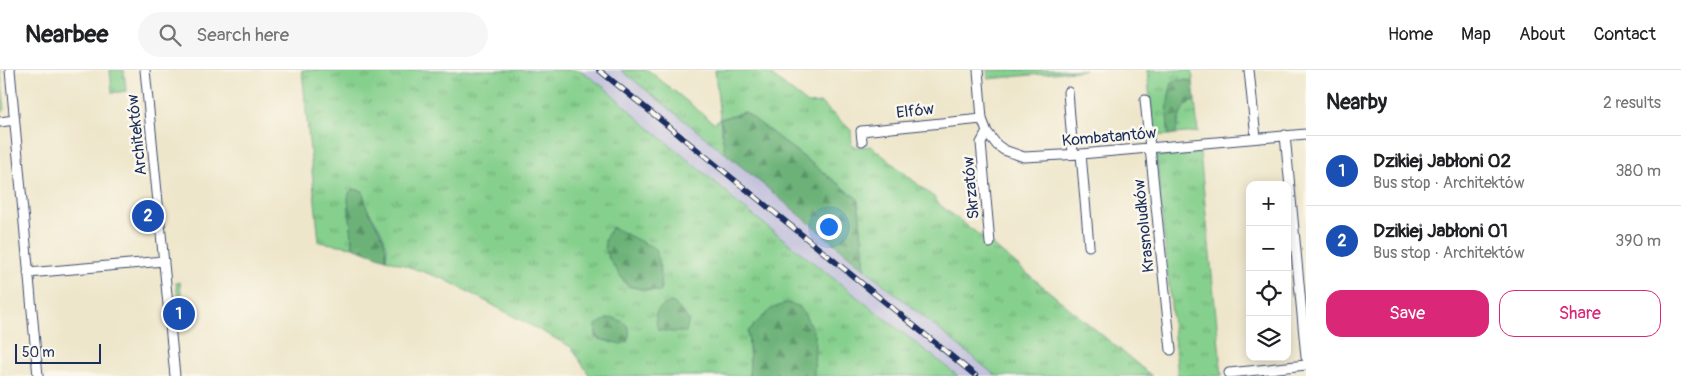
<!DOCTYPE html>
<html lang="en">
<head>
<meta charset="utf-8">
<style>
  :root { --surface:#fff; --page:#f6f6f6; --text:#202124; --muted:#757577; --line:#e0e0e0; --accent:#db2777 }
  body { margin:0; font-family:Pangolin,sans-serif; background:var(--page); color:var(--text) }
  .controls { position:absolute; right:15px; bottom:15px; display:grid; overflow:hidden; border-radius:10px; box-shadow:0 2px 12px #0003 }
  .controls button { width:45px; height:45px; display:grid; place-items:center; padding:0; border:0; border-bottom:1px solid var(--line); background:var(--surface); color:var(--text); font:25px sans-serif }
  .scale { position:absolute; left:15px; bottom:12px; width:86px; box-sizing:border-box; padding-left:5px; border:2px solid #1b2f5e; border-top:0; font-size:14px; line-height:18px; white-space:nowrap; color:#1b2f5e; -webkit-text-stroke:4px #fbf7ec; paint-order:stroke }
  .you { position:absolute; left:828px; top:156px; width:18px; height:18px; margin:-12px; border:4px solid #fff; border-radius:50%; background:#1a73e8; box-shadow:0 0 0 8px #1a73e833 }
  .badge { display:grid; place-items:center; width:32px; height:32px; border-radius:50%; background:var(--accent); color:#fff; font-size:16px; font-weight:700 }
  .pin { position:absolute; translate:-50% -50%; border:2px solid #fff; box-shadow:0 1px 5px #0006 }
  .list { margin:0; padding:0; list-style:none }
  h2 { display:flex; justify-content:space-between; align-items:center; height:65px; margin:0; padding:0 20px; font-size:21px }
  h2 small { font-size:16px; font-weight:400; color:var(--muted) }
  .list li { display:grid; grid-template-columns:32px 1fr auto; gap:15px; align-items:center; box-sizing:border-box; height:70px; padding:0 20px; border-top:1px solid var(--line) }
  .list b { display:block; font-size:19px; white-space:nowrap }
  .list p { margin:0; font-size:16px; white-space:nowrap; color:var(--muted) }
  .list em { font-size:16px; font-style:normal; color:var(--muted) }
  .actions { display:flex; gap:10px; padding:15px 20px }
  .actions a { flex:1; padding:11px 0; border:1px solid var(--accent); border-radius:15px; text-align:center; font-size:18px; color:var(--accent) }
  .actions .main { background:var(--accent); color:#fff }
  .icon { flex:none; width:28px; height:28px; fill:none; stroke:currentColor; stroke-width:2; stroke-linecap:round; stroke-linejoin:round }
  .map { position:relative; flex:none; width:1306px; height:306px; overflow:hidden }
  header { display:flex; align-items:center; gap:30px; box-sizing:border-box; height:70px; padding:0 25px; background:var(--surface); border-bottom:1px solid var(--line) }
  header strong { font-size:24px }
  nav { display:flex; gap:28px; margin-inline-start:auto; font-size:18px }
  .search { width:350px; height:45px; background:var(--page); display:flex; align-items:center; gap:12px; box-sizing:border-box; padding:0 18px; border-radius:28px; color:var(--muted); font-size:19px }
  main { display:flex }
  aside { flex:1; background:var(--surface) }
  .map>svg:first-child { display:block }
</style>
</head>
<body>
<header>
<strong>Nearbee</strong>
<div class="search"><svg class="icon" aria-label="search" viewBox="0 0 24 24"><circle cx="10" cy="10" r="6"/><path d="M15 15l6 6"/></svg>Search here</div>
<nav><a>Home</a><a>Map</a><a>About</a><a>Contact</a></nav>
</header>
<main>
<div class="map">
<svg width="1306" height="306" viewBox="0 0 1306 306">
  <defs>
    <pattern id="grass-tufts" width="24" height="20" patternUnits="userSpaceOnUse" patternTransform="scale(1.25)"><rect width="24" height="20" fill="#86d08d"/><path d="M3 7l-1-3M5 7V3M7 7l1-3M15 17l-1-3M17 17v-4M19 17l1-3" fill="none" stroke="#6da976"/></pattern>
    <pattern id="forest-firs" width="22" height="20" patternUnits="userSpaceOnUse" patternTransform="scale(1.25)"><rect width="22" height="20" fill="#6cb278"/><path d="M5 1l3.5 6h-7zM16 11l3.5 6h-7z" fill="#589166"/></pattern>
  </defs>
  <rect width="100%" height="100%" fill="#fbf7ec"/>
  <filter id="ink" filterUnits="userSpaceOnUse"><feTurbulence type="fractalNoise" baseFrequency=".02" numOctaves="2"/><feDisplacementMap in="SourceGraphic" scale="10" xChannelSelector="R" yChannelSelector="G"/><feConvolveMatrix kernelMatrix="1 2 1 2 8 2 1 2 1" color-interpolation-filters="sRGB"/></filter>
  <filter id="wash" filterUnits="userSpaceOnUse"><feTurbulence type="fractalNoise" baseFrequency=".0096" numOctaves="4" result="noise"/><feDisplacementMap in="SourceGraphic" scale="20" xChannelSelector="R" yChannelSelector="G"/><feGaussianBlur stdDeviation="1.12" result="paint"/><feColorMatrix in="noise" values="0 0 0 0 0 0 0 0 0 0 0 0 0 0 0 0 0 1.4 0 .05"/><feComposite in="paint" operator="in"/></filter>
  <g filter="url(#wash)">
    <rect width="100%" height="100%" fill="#eee6ca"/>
    <path fill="#c3c1db" d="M580,0H621L725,83L996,306H958L731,128L728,123L648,57L605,18Z"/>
    <path fill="url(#grass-tufts)" stroke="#508076" fill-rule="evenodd" d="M0,0L5,39L0,45Z
      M110,0H124L126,21L112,23Z
      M302,0H580L605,18L648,57L728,123L731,128L958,306H814L813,304L748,261L750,293L749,306H590L571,277L444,209L386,189L387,177L381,161L367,138L348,129L353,177L319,172ZM608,187L661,221L643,220L627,216ZM596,255L613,273L596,268Z
      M621,0H648L714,53L720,48L715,0H765L808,34L821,33L851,60L852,77L871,76L936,129V132L995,177L1152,306H996L865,199L858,129L745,42L720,49L725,83Z
      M987,0H1085L988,9Z
      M1147,0H1192L1193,11L1183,10L1172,13C1167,28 1166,49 1169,65L1154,66Z
      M1195,31L1198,62L1175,64C1179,52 1180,33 1195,31Z
      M1200,83L1222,306H1178L1156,86Z
      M180,212L183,241H180L176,213Z"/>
    <path fill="url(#forest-firs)" stroke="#44706b" d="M1178,10L1193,11L1195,31C1180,33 1179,52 1175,64L1169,65C1166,49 1167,28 1172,13Z
      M745,42L858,129L865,199L725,83L720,49Z
      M353,119L363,121C364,127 365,134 368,140C377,158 387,168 386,189L353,177L348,129L349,123Z
      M612,157L656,179L660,198L661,222L628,216C621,205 602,185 605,171C606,166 610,161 612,157Z
      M673,232L689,250L686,262H672L658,260C653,242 656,237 673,232Z
      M786,233L799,236L805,245L815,265L814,306H749L750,293L748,261L771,239Z
      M614,248C627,253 633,257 627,272L621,274L596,268V255L607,249Z"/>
  </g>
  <g filter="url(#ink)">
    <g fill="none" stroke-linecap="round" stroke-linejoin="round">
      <defs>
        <path id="minor" d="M10,0L38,306
          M145,0L175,306
          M978,0L982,49L987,62L997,75L1004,80L1024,87L1081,84L1306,64
          M1249,0L1256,68
          M1068,22L1073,84
          M1145,30L1171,280
          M0,52L14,50
          M987,62L981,73L990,173
          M1285,65L1306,287
          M862,71L861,61L982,49
          M1081,84L1089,176
          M28,203L164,191
          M1229,303L1306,295"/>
      </defs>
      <use href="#minor" stroke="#3b4a6e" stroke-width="11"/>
      <use href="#minor" stroke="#fff" stroke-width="9"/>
      <defs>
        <path id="rail" d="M599,0L976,306"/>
      </defs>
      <use href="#rail" stroke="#1b2f5e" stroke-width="5.5"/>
      <use href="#rail" stroke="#fbf7ec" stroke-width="4" stroke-dasharray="11" stroke-linecap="butt"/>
    </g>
  </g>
  <g text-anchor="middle" stroke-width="5" stroke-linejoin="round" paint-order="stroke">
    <g font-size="16" fill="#1b2f5e" stroke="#fbf7ec">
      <text transform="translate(915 40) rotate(-6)" y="6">Elfów</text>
      <text transform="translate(136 65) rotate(-96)" y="6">Architektów</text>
      <text transform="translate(1109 66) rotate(-5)" y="6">Kombatantów</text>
      <text transform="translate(970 118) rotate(-95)" y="6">Skrzatów</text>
      <text transform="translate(1143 156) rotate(-96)" y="6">Krasnoludków</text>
    </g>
  </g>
</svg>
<div class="controls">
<button>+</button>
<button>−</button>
<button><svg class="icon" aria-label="locate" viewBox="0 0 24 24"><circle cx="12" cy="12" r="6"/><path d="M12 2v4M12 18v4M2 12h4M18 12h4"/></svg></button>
<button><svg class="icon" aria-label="layers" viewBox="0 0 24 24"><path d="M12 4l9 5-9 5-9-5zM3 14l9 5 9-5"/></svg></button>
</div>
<div class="scale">50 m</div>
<div class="you"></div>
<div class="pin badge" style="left:179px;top:244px;background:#1a4fb4">1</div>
<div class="pin badge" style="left:148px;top:146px;background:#1a4fb4">2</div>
</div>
<aside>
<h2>Nearby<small>2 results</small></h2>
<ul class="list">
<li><span class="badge" style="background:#1a4fb4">1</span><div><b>Dzikiej Jabłoni 02</b><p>Bus stop · Architektów</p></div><em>380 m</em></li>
<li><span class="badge" style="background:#1a4fb4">2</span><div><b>Dzikiej Jabłoni 01</b><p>Bus stop · Architektów</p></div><em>390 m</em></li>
</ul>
<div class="actions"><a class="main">Save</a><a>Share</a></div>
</aside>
</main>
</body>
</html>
